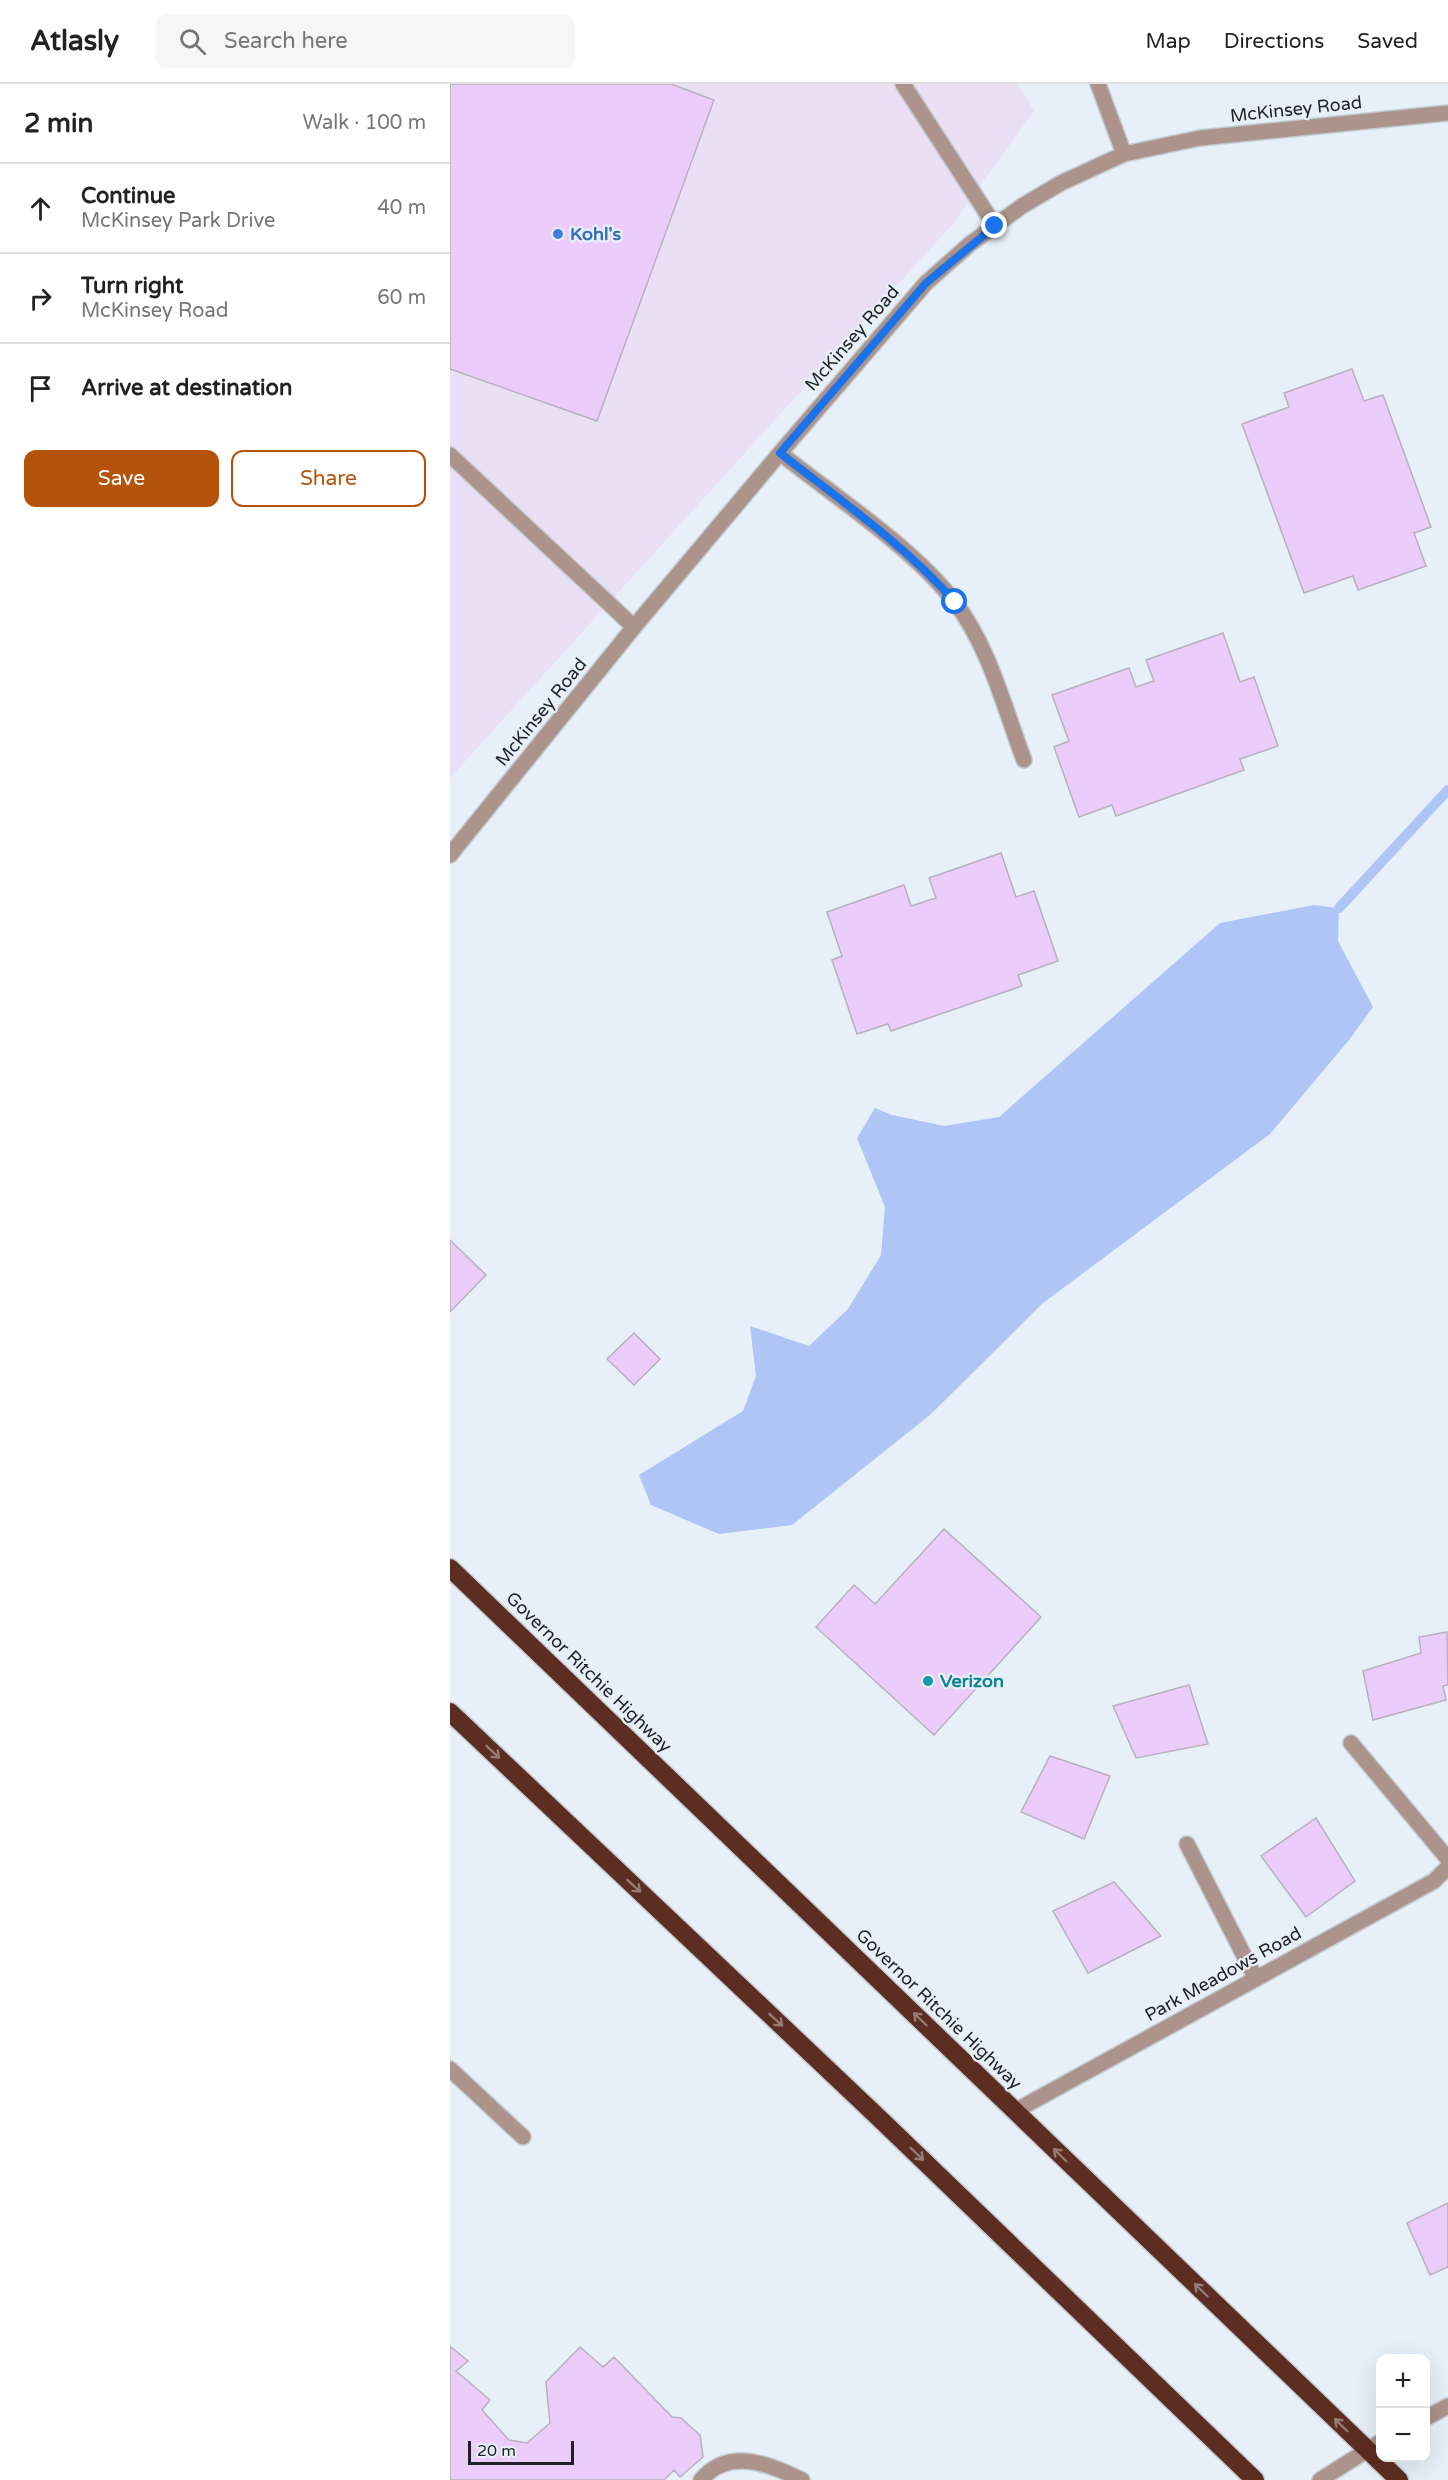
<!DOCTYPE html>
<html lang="en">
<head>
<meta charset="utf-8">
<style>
  :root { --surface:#fff; --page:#f6f6f6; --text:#222; --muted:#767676; --line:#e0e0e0; --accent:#b45309 }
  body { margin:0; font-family:"Varela Round",sans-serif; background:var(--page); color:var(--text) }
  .controls { position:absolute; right:18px; bottom:18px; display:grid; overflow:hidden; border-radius:12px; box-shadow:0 6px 24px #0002 }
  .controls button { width:54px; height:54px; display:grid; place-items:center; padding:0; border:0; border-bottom:2px solid var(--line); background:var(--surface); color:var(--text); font:30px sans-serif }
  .scale { position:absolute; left:18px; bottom:15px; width:106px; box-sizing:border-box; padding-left:6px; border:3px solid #1f2225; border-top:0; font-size:16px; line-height:21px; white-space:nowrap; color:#1f2225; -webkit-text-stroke:4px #e7f0f8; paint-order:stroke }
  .stop { position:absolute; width:18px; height:18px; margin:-14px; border:4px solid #1a73e8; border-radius:50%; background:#fff }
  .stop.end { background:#1a73e8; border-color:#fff; box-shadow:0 2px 6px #0008 }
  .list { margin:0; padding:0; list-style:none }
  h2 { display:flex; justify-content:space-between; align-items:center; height:78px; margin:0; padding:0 24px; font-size:26px }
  h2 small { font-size:20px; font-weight:400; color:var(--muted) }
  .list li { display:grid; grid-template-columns:39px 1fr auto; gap:18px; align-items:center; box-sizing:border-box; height:90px; padding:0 24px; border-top:2px solid var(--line) }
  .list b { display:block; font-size:22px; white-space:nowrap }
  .list p { margin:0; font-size:20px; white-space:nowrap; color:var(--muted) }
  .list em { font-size:20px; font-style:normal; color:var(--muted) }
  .actions { display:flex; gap:12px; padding:18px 24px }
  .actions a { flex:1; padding:14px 0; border:2px solid var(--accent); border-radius:12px; text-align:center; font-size:21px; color:var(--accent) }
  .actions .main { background:var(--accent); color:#fff }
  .icon { flex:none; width:33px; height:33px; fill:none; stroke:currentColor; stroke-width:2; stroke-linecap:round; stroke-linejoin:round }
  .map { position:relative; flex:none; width:998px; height:2396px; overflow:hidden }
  header { display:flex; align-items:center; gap:36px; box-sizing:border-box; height:84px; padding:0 30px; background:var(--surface); border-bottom:2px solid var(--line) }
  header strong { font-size:28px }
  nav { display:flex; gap:33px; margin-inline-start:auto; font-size:21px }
  .search { width:420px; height:54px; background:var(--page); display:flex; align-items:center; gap:15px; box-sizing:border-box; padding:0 21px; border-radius:12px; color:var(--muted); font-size:22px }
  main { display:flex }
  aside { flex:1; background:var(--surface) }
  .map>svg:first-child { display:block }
</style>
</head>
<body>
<header>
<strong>Atlasly</strong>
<div class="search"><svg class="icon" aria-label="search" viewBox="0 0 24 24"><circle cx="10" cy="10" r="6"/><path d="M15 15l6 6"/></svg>Search here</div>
<nav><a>Map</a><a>Directions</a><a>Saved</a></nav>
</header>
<main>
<aside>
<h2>2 min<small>Walk · 100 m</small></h2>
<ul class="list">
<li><svg class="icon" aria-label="ahead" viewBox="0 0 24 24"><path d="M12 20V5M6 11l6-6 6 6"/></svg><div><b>Continue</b><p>McKinsey Park Drive</p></div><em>40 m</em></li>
<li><svg class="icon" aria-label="right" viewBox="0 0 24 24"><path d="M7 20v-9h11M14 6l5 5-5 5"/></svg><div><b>Turn right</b><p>McKinsey Road</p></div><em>60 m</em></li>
<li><svg class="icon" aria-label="arrive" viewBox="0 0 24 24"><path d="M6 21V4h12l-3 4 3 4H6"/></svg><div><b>Arrive at destination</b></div></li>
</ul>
<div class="actions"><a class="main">Save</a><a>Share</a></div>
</aside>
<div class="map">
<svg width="998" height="2396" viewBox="0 0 998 2396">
  <rect width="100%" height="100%" fill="#e7f0f8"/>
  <path fill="#eae0f5" d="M0,0H568L584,27L502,141L0,694Z"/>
  <path fill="#aec5f5" d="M864,821L889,824L888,857L923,923L899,956L820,1050L593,1219L480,1331L342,1441L269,1450L201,1421L189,1391L293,1327L306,1292L300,1242L359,1262L398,1225L431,1171L435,1123L407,1054L425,1024L442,1031L494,1042L549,1033L770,839Z"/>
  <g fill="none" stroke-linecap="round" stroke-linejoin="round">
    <path stroke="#aec5f5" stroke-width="10" d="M889,824L998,706"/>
  </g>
  <path fill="#ecccfb" stroke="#b8b1bb" stroke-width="1.5" d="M0,0H221L264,16L147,337L0,285Z
    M902,285L914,317L933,311L981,443L964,449L976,482L908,506L903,492L854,509L792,340L839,323L834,309Z
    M773,549L790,598L804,593L828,662L790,675L794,686L666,732L662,721L629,733L604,663L619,657L602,611L679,584L686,603L704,597L696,576Z
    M551,769L566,813L584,807L608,877L568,891L572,902L441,947L438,940L407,950L382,876L392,872L377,828L454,801L461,822L486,814L479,794Z
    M0,1156L36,1191L0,1228Z
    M184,1249L210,1275L184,1301L157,1275Z
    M494,1445L591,1533L484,1651L366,1543L404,1501L425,1520Z
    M997,1548L998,1601L993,1602L996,1616L923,1636L913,1587L971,1569L969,1553Z
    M739,1601L758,1660L686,1674L663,1622Z
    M600,1672L660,1692L634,1755L571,1728Z
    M866,1734L905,1797L856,1833L811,1772Z
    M664,1798L711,1852L638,1889L603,1827Z
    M998,2119V2183L980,2191L957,2139Z
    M0,2262L18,2277L6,2287L40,2316L32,2326L59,2356L77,2359L100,2339L96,2298L130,2263L153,2283L164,2273L222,2333L231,2334L250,2351L253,2373L230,2393L224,2386L214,2396H0Z"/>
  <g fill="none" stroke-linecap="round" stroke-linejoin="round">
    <defs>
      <path id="minor" d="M453,0L545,142
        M648,0L674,70
        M330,369C385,413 461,462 504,517C539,562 554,623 574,676
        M0,371L184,543
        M0,771L184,543L330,369L476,199L520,160L572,122L611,99L674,70L750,54L998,29
        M901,1659L998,1775
        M737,1760L806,1895
        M0,1985L73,2053
        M565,2027L984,1797L998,1783
        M976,2334L998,2322
        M251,2396C279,2363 320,2380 352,2396
        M870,2396L930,2358"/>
      <path id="highway" d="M0,1484L949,2396
        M0,1628L428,2033L805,2396"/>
    </defs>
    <use href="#minor" stroke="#c3cbd2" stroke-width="18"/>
    <use href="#highway" stroke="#c3cbd2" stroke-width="21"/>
    <use href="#minor" stroke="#ac938b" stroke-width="15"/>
    <use href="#highway" stroke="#5c2d20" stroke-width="18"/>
  </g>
  <defs><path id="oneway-shaft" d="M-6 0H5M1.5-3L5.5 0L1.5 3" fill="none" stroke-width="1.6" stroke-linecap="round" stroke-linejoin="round" transform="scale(1.5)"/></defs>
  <g stroke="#947b76">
    <use href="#oneway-shaft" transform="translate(43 1668) rotate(43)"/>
    <use href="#oneway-shaft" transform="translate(184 1802) rotate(43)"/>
    <use href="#oneway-shaft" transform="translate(470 1935) rotate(-136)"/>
    <use href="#oneway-shaft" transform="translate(326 1936) rotate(43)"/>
    <use href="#oneway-shaft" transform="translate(467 2070) rotate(44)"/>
    <use href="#oneway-shaft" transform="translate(610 2071) rotate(-136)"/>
    <use href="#oneway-shaft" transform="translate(751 2206) rotate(-136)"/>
    <use href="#oneway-shaft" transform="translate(891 2341) rotate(-136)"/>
  </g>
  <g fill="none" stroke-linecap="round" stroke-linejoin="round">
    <path stroke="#1a73e8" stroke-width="8" d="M505,518C455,461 390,416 330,369L476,199L545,142"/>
  </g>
  <circle fill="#3f7fe0" stroke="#e7f0f8" stroke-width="2" cx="108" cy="150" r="6"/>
  <circle fill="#0f9aa8" stroke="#e7f0f8" stroke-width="2" cx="478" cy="1597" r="6"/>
  <g text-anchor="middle" stroke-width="4.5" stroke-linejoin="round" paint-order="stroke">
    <g font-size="18" fill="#1f2225" stroke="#e7f0f8">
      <text transform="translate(846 25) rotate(-6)" y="6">McKinsey Road</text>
      <text transform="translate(402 254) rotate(-49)" y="6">McKinsey Road</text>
      <text transform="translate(91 628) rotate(-51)" y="6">McKinsey Road</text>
      <text transform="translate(139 1588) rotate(44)" y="6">Governor Ritchie Highway</text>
      <text transform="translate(773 1890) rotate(-29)" y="6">Park Meadows Road</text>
      <text transform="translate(489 1925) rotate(44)" y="6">Governor Ritchie Highway</text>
    </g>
    <g font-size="18" font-weight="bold" fill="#366cbe" stroke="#e7f0f8" text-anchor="start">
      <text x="120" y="156">Kohl's</text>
    </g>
    <g font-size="18" font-weight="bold" fill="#0d838f" stroke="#e7f0f8" text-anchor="start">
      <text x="490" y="1603">Verizon</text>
    </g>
  </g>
</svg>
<div class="controls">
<button>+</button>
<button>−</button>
</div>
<div class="scale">20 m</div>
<div class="stop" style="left:505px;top:518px"></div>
<div class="stop end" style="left:545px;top:142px"></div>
</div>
</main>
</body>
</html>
